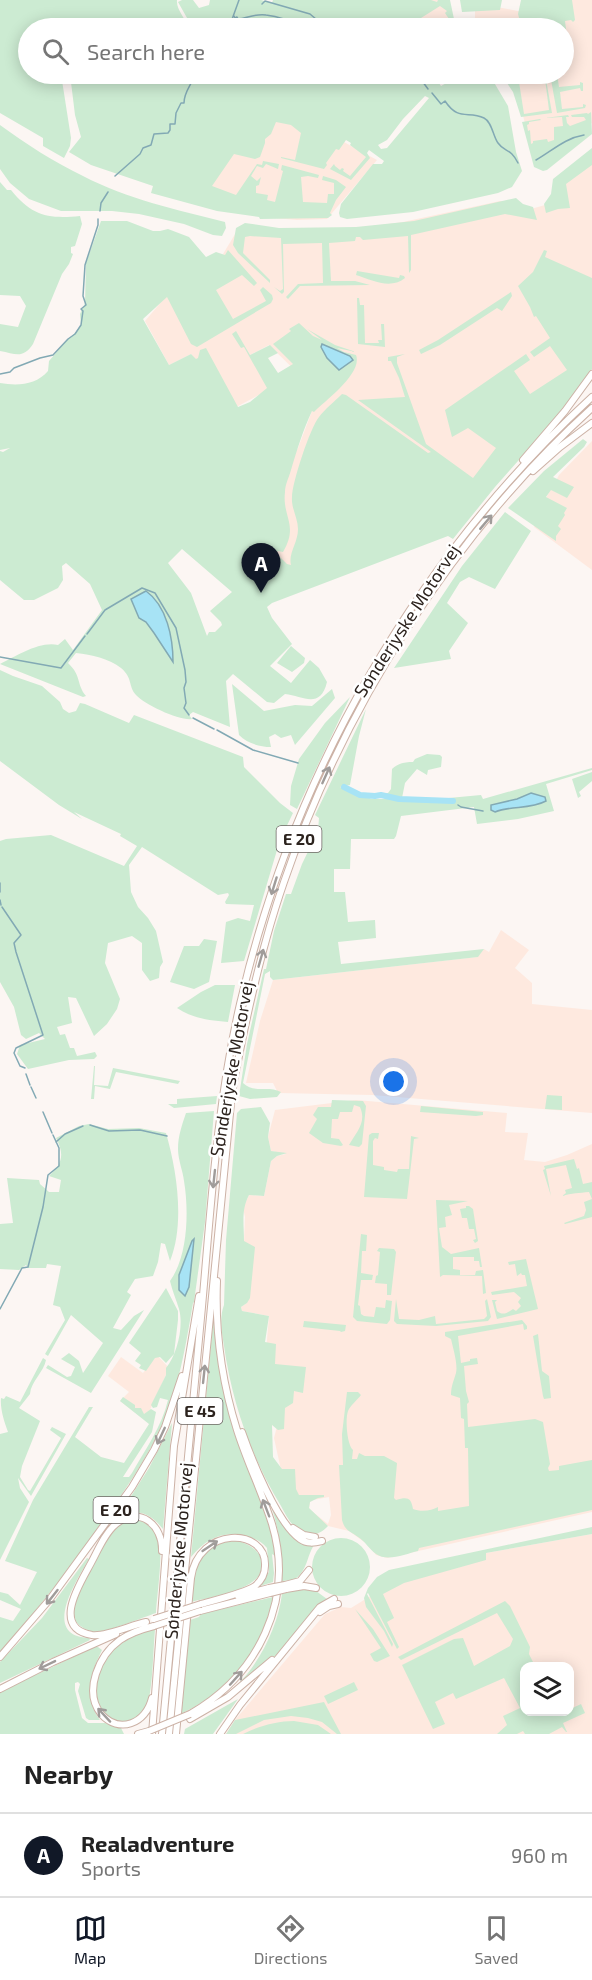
<!DOCTYPE html>
<html lang="en">
<head>
<meta charset="utf-8">
<style>
  :root { --surface:#fff; --page:#f2f2f2; --text:#222; --muted:#767676; --line:#e0e0e0; --accent:#111827 }
  body { margin:0; font-family:"Exo 2",sans-serif; background:var(--page); color:var(--text) }
  .controls { position:absolute; right:18px; bottom:18px; display:grid; overflow:hidden; border-radius:12px; box-shadow:0 3px 15px #0003 }
  .controls button { width:54px; height:54px; display:grid; place-items:center; padding:0; border:0; border-bottom:2px solid var(--line); background:var(--surface); color:var(--text); font:30px sans-serif }
  .you { position:absolute; left:394px; top:1082px; width:21px; height:21px; margin:-15px; border:4px solid #fff; border-radius:50%; background:#1a73e8; box-shadow:0 0 0 9px #1a73e833 }
  .badge { display:grid; place-items:center; width:39px; height:39px; border-radius:50%; background:var(--accent); color:#fff; font-size:20px; font-weight:700 }
  .pin { position:absolute; translate:-50% -50px; filter:drop-shadow(0 2px 3px #0008) }
  .pin::after { content:''; position:absolute; top:32px; width:21px; height:18px; background:inherit; clip-path:polygon(0 0,100% 0,50% 100%) }
  .list { margin:0; padding:0; list-style:none }
  h2 { display:flex; justify-content:space-between; align-items:center; height:78px; margin:0; padding:0 24px; font-size:26px }
  h2 small { font-size:20px; font-weight:400; color:var(--muted) }
  .list li { display:grid; grid-template-columns:39px 1fr auto; gap:18px; align-items:center; box-sizing:border-box; height:84px; padding:0 24px; border-top:2px solid var(--line) }
  .list b { display:block; font-size:22px; white-space:nowrap }
  .list p { margin:0; font-size:20px; white-space:nowrap; color:var(--muted) }
  .list em { font-size:20px; font-style:normal; color:var(--muted) }
  .icon { flex:none; width:33px; height:33px; fill:none; stroke:currentColor; stroke-width:2; stroke-linecap:round; stroke-linejoin:round }
  .map { position:relative; flex:none; width:592px; height:1734px; overflow:hidden }
  .search { position:absolute; background:var(--surface); box-shadow:0 3px 15px #0003; left:18px; right:18px; top:18px; height:66px; display:flex; align-items:center; gap:15px; box-sizing:border-box; padding:0 21px; border-radius:33px; color:var(--muted); font-size:22px }
  .sheet { height:162px; background:var(--surface) }
  nav { display:flex; justify-content:space-around; align-items:center; box-sizing:border-box; height:84px; border-top:2px solid var(--line); background:var(--surface); font-size:16px; color:var(--muted) }
  nav a { display:grid; justify-items:center; gap:3px }
  nav .on { color:var(--accent) }
  .map>svg:first-child { display:block }
</style>
</head>
<body>
<div class="map">
<svg width="592" height="1734" viewBox="0 0 592 1734">
  <rect width="100%" height="100%" fill="#fcf6f3"/>
  <path fill="#fee9df" fill-rule="evenodd" d="M408,0H447L451,16L457,28H412Z
    M570,0H592V123L561,141L531,147L520,104L504,74H564V28H556Z
    M497,7L523,12L526,28H475V8Z
    M264,113L320,129L377,160L327,219L297,220L264,217L190,198Z
    M592,149V365L451,533L295,591L220,576L298,448L312,411L310,385L269,345L250,355L270,389L227,412L191,354L169,365L145,321L168,294L211,290L240,270L223,254L240,226L296,230L358,228L403,222L500,201H514L531,209L545,205Z
    M592,441V570L534,527L547,496L559,475Z
    M501,930L529,950L515,968L532,983V1004L592,1010V1113L372,1095L278,1093L273,1083H246L260,1021L273,980L477,957L484,949L489,952Z
    M356,1100L507,1113L505,1132L528,1133L524,1160L545,1162L567,1155L592,1144V1512L387,1558L376,1555L367,1544L349,1531L328,1526L306,1508L281,1470L274,1438L291,1371L265,1363L269,1316L242,1311L241,1307L247,1303L244,1242L245,1217L243,1208L249,1195L264,1196L271,1161L277,1156L286,1154L271,1151L268,1137L275,1110ZM329,1497L331,1515L328,1524L309,1509L310,1502L313,1500Z
    M157,1355L169,1368L150,1410L141,1417L120,1401L129,1392L108,1376L121,1357L143,1373Z
    M592,1534V1734H226L235,1720L325,1614L341,1607L351,1608L372,1595L377,1585L486,1553ZM524,1666H570V1712H524Z"/>
  <path fill="#ccebd2" fill-rule="evenodd" d="M0,0H177C176,10 186,18 188,28L191,25L178,2L182,0H193L199,8L209,5L210,0H261L272,3L273,0H431L437,2L438,0H450L454,19L458,27L455,28L445,13L447,11L440,6L421,18L419,24L421,28H28V74H61L71,138L70,146L64,158L43,146V138L0,113Z
    M460,0H502L500,10L462,12Z
    M521,0H572L575,20L573,22L571,20L565,21L566,29L522,28L518,14Z
    M70,74H457L439,83L441,86L452,80L455,82C463,73 477,74 489,74L508,106L516,152L522,171L512,187L498,193L413,212L347,219L340,217L339,213L341,204L373,164H382L384,161L369,150L367,153L370,158L351,180L330,169L334,164L335,166L340,170L342,168L344,169L343,171L350,176L366,157L350,145L351,143L346,140L339,150L336,149L326,163L327,165L324,169L281,158V157L295,160L301,133L291,125L276,122L271,134L265,139V143L260,157L255,159L234,154L212,186L236,195L257,164L262,165L263,161L279,164L278,169L266,164L263,168L257,166L251,176L257,181L261,177L259,185L256,186V193L268,195L267,200L275,202L283,171L281,170L282,165L319,175L318,178L308,176L301,177L303,202L327,203L328,194H334V183L322,180L323,176L336,180L346,187L336,200L330,213L332,215L328,218L260,219L259,217L217,211L151,193L153,186L91,165L69,152L81,137L75,115ZM425,96L429,98L387,148L381,149L378,145L387,140L403,119Z
    M501,74H508L510,81L532,78L533,80L519,82L524,114L549,110L545,79L542,74H545L552,113L521,117L513,92Z
    M550,74H557L559,87L580,85V82L583,83V91H581L580,88L560,92L562,109L583,107V104L586,105L585,108L557,113Z
    M591,112L592,134L547,170L543,171L534,167L522,122L540,119L541,120L529,122V124L527,125L528,131L530,130L531,144L533,143V141L547,139L548,142L554,140V127L563,126L562,117L545,118L568,115L569,117H566L567,123L570,126L586,120L584,117H572L571,115L587,113L588,114Z
    M0,125C26,144 54,162 83,176C127,199 178,210 225,222L226,228L222,236L213,235L184,224L139,214L112,211H61L29,199L10,183L0,169Z
    M592,148V165L566,184L570,208L558,209L546,213L544,204L551,194L553,179Z
    M0,182L7,190H11C32,216 48,219 80,216L82,224L75,246L71,247V253L73,254L69,264L62,274L33,344C23,359 16,354 0,351V324L18,327L26,306L20,296L0,295Z
    M516,198L523,204L533,207L537,220L505,214L411,235V270L409,273L408,236L363,240L360,237H356L355,241L329,243L331,281H355L370,285L300,286L288,299L286,297L298,284L323,283L322,243L283,244L284,292L282,294L274,287L280,291L283,289L281,238L250,236L245,237L243,253L270,280V283L238,253L233,245L236,228L245,223L279,228L356,227L414,221Z
    M101,221H127L153,231H160L168,229L189,237L206,257L216,252L225,255L228,250L257,283L254,286L242,275L216,290L233,319L266,301L260,290L263,287L272,295L273,299L271,303L197,347L191,344L167,297L143,319L169,365L191,354L196,359L198,358L200,350L206,348L238,407L250,402L267,388L244,347L241,348L232,334L236,331L250,355L270,345L278,353L268,358L278,373L293,364L273,344L291,331L289,329L299,323L313,336L322,340L307,329L335,345L356,352L337,348L344,352L356,355C363,373 326,400 314,412L312,411C303,430 297,450 291,470C289,477 285,485 285,492C282,517 299,525 283,552L278,551L276,553L287,564L291,565C288,553 298,543 298,529C298,518 291,508 292,497C292,483 310,428 319,417C325,409 334,402 342,394L346,395L428,453L431,452L358,400L405,397L399,378L391,361H388V357L405,354L397,357V363L426,444L473,478L496,448L468,428L452,437L445,410L526,354L530,360L514,371L530,394L567,370L550,346L534,357L530,352L550,338L536,316L534,317L530,307L518,286L533,272L544,250L547,251L545,257L592,278V369L558,416L495,487L453,539L448,536L272,603L267,607L272,618L292,644L270,666L291,683L310,660L319,668L327,682C320,710 303,696 285,694L274,703L267,702L233,674L226,681L230,727L193,712L189,715L192,719C180,721 145,705 136,695C128,686 133,678 121,668C108,658 92,655 76,653L68,663C82,676 76,684 86,696L83,697L0,664C17,656 39,641 58,645L65,639L73,650L102,610L90,584L66,563L62,566L63,580L58,588L34,600H24L0,580V451L3,452L10,448L0,450V383C18,386 36,385 48,371L49,361L68,339L75,333L81,325L80,314L85,303L86,263ZM182,549L232,592L210,611L221,622L222,625L215,632H209L207,636L191,593L168,563Z
    M357,271L399,278L400,275L404,276L405,278C390,290 372,280 356,275Z
    M511,292L512,296L502,311L497,308L440,345L421,354L419,350L438,340Z
    M357,298H359L360,305H364L365,343H379L378,340H382L381,324H384L385,347L358,344Z
    M583,439L587,442L584,447L553,477L574,487L567,498L551,490L546,497L567,508L564,513L565,515L558,526L561,529L556,536V541L508,508L544,471Z
    M505,512L531,531L495,589L469,577L460,582L447,603L468,623L449,651L451,659L394,668L462,566Z
    M291,646L305,658L304,663L292,672L277,663Z
    M0,670L13,676L42,686L60,702L63,709L69,713L76,711L80,703L85,704L129,723L134,715L243,757L244,767L280,803L293,813L280,840L244,961L221,963L226,922L238,918L250,921L254,905L226,904L225,902L229,895L228,893L218,895L142,847L129,865L131,892L138,907L148,918L156,931L163,962L160,967L159,978L150,981L142,970V943L132,936L108,943L105,963L120,999L117,1009L107,1024L94,1036L76,998L68,997L72,1023L57,1027L60,1035L65,1034L70,1048H74L77,1056L95,1052L97,1056L94,1059L69,1060L28,1069L17,1054L20,1045L45,1039L39,1033L26,1039L21,1035L14,1007L0,982V841L6,839L51,835L124,866L137,846L120,836L121,834L74,812L82,819L59,805L0,761Z
    M232,684L264,711L295,705L312,706L332,689L335,698L295,745L291,735L281,738L275,734L269,737L271,747C259,747 247,743 239,735Z
    M350,697L297,809L290,805L291,786L299,759L325,723Z
    M366,709L359,736L350,785L340,787L372,799H438L481,795L483,799L592,768V770L546,784L554,811L518,819L477,824L474,807L401,816L396,836L394,839H351L350,869H334V892H345L348,922L375,920L376,938L338,942L341,964L484,949L478,957L273,980L270,977V971L265,974L243,1083C255,1094 268,1085 281,1092L277,1097L250,1099L239,1096L247,1044L264,969H266L274,931L286,894H291L302,864L318,831L319,818L315,815Z
    M427,754L440,755L442,757L441,767L428,770L427,775L417,769L405,783L402,798L382,794L369,795L388,793L391,789L392,769C398,763 405,762 413,762L415,759Z
    M592,772V781L579,792L581,796L578,798L572,779Z
    M204,939L217,941L209,982L194,989L170,982L184,946H199Z
    M215,985H235L228,1022C208,1020 194,1019 177,1008L201,992Z
    M94,1066H95L94,1085L108,1086L113,1068L180,1081L178,1084L116,1072L110,1089L95,1086L94,1099H91Z
    M547,1095L562,1096V1110L545,1109Z
    M217,1096L216,1104L174,1108L168,1104H177V1099Z
    M332,1100L363,1101L366,1106L362,1144L359,1147L349,1145C356,1132 367,1123 360,1107L354,1105L352,1112H340L338,1119H332L331,1138L339,1139L343,1145L341,1146L323,1143L309,1133L317,1119L313,1115L318,1107H331Z
    M421,1106L483,1112V1115L476,1116L420,1112Z
    M261,1107L270,1123L268,1137L271,1151L287,1153L277,1156L271,1161L264,1196L249,1195C241,1210 244,1224 244,1241L255,1247L250,1298L247,1303L241,1307L242,1311L269,1316L265,1342L276,1344L275,1364L306,1367L303,1393L294,1391L293,1403L285,1408L284,1429L278,1430L272,1425L273,1457L282,1469H295L296,1489L299,1495H324V1497L318,1498L310,1502L309,1508L328,1526C321,1534 310,1538 300,1531C291,1526 286,1515 281,1506C251,1457 232,1403 224,1346C222,1333 219,1318 224,1305L226,1240L237,1113L241,1109Z
    M214,1111L205,1222L194,1302L193,1303C186,1344 179,1389 161,1427C146,1460 125,1490 104,1520C72,1566 37,1610 0,1653V1617L13,1621L21,1609L0,1600V1592L8,1594L20,1605L37,1572L5,1561L33,1500L89,1407H93L75,1437L101,1457L124,1463L149,1424L120,1401L123,1397L135,1405V1408H141L144,1414L151,1409L156,1412L152,1432L123,1477H129L132,1473C145,1450 162,1426 168,1400L160,1398L157,1407L153,1408L151,1405L166,1375V1368C177,1355 184,1326 179,1309C176,1299 172,1290 170,1281C188,1256 189,1211 184,1181C183,1171 178,1160 178,1149C178,1136 182,1125 186,1113Z
    M89,1124L108,1129L139,1128L166,1133C177,1171 185,1224 170,1261L165,1244L161,1243L158,1262L153,1276L135,1279L127,1292L131,1295L113,1328L121,1330L134,1316L144,1310L91,1393L46,1368L48,1365L67,1377L71,1376L75,1367L61,1359L69,1353L79,1361L83,1373L103,1343L71,1315L48,1356L45,1354L65,1320L60,1307L53,1305L61,1266L47,1264L46,1268H28L26,1265L19,1270L0,1269V1224L13,1223L7,1178L39,1180L40,1184L49,1192H59L61,1180L49,1176C62,1164 65,1155 56,1138L79,1126Z
    M372,1133H379L378,1139L375,1138L373,1141V1165L384,1167V1170L397,1172L398,1169H409L411,1136L419,1138L414,1139L407,1199L364,1197L369,1135Z
    M574,1159L577,1169L579,1168L583,1184L592,1182V1217L565,1224L564,1223L584,1216L586,1210L584,1202L592,1199L589,1192C579,1193 572,1193 562,1196L566,1193L565,1190L572,1188L566,1165L546,1169L551,1196L543,1170L545,1169L544,1166Z
    M436,1200L468,1201L449,1205L452,1215L445,1217L446,1227L439,1228L442,1247L451,1254L479,1248L482,1267H480L479,1261H474V1257H453V1269L460,1270V1275H475L476,1271L483,1270L486,1293L483,1294L482,1276L443,1275L440,1277Z
    M466,1206H469L473,1209L478,1241L475,1243L473,1240L476,1239L474,1229H469L467,1218H462L460,1209L466,1208Z
    M361,1234L367,1235L366,1251H362L361,1273L373,1275L372,1280H361L358,1305L360,1306L361,1314L364,1316L374,1317L376,1307L385,1308L386,1300L392,1301L390,1320L387,1324L357,1321L353,1317Z
    M379,1248L394,1249L396,1252L391,1295H387V1284L375,1283L376,1276L378,1275L380,1252L377,1251Z
    M526,1259L538,1309L497,1319L492,1300H497L495,1302L497,1311C503,1316 507,1313 513,1309L516,1311L521,1306L518,1302L521,1298L514,1292L492,1295L491,1292L527,1286L525,1275H522L521,1273L517,1276L515,1264L509,1265L508,1262Z
    M166,1288L178,1311V1320L174,1354L166,1363L160,1357L155,1358L146,1371L139,1368L141,1365L135,1361L141,1353L129,1343Z
    M396,1299L399,1319L419,1320L435,1316L436,1324L484,1319L487,1316L485,1301L487,1299L491,1317L488,1321L436,1326L397,1324L394,1321Z
    M214,1312L224,1392L272,1533L275,1556L272,1554L274,1573L273,1582L260,1586L269,1572L267,1548C261,1541 255,1539 246,1536C222,1530 206,1539 191,1557Z
    M522,1320L527,1326V1329L524,1330L523,1324L458,1336L461,1363L470,1361V1359L477,1358L478,1364L464,1366L466,1391L469,1402L467,1404L468,1427L535,1419L543,1422L550,1464L548,1468L549,1471L559,1470V1466L592,1460V1510L419,1548L418,1551C406,1554 387,1562 376,1554C369,1549 365,1541 358,1537C350,1531 345,1531 342,1520L339,1465H343L342,1434L347,1392H358L361,1395C358,1399 350,1406 348,1411C345,1419 347,1445 353,1450L352,1459H357L359,1453L365,1456H384L397,1463L394,1498L396,1500C407,1497 411,1497 413,1509C420,1512 432,1511 438,1507V1511L469,1506L468,1448H465L464,1419L461,1418L460,1398L451,1395C451,1386 454,1380 456,1373C458,1364 453,1348 451,1339L445,1336V1332Z
    M304,1321L346,1325L345,1331L341,1332L340,1331L303,1327Z
    M538,1334L542,1371L549,1376L551,1398L544,1399L543,1396L533,1336Z
    M43,1358L46,1360C44,1372 31,1381 30,1394L19,1408L40,1421L22,1466L20,1477L28,1490L30,1491L61,1438L50,1430L52,1427L66,1434L31,1496L18,1478L20,1488L29,1502L0,1560V1434L8,1432C4,1421 0,1409 1,1398L4,1399L6,1396L20,1402Z
    M172,1423L163,1529C150,1513 138,1509 119,1515L149,1468Z
    M272,1509C284,1526 292,1542 314,1545C306,1558 308,1570 294,1580L282,1581C282,1556 280,1533 272,1509Z
    M135,1519C146,1522 156,1528 159,1540C163,1554 157,1596 156,1613C144,1617 105,1633 94,1632C84,1630 73,1623 73,1612C72,1598 107,1535 118,1526C122,1522 129,1521 135,1519Z
    M592,1527V1534L486,1553V1560L404,1583L383,1594L394,1618L387,1622L399,1647L397,1649L368,1593L367,1594L393,1644L392,1647L384,1631L366,1607L364,1598L368,1588L377,1577L389,1570Z
    M312 1567a29 29 0 1 1 58 0a29 29 0 1 1-58 0Z
    M236,1540C247,1544 261,1549 262,1564C264,1590 211,1597 191,1602C194,1568 196,1546 236,1540Z
    M87,1558L89,1559C77,1580 40,1636 89,1638L90,1640L0,1683V1662L42,1618Z
    M300,1589L316,1591L327,1599L316,1607L294,1636L275,1656L254,1675L214,1704C221,1698 230,1693 236,1686C260,1663 278,1626 282,1594Z
    M273,1597C260,1654 234,1688 181,1714L190,1620L199,1617L201,1614Z
    M505,1601L510,1606L530,1647L529,1654L535,1666H524V1712H561L562,1713L581,1704L585,1713L563,1723L567,1732H566L562,1727L549,1734H525L523,1731L517,1734H497L507,1725L503,1716L520,1708L504,1678L456,1699L453,1693L435,1702L445,1724L433,1729L402,1665L454,1639L463,1638L474,1666L510,1646L513,1639L497,1613L401,1660L398,1657Z
    M355,1609L373,1629L390,1656L377,1662L374,1661L370,1654L381,1648Z
    M151,1629L155,1630C153,1650 153,1693 146,1709C144,1713 140,1715 136,1718C130,1722 126,1722 118,1722C112,1721 107,1718 103,1713C89,1692 99,1661 118,1646C128,1638 139,1634 151,1629Z
    M94,1647H98L102,1650C90,1674 83,1697 100,1720H89L86,1718L78,1691L80,1684L78,1682L75,1683V1690L82,1718L88,1723H105L121,1728L124,1734H0V1692Z
    M354,1682L358,1690L328,1704L324,1696Z
    M238,1699L213,1734H184L185,1729Z
    M324,1702L341,1734H337L322,1722L308,1718L291,1716L264,1720L236,1734H226L235,1720Z
    M294,1721L318,1725L331,1734H243C259,1726 277,1721 294,1721Z"/>
  <path fill="#a7e3f5" stroke="#82a9b4" stroke-width="1.5" d="M322,344L350,356L353,360L339,370L327,358L321,347Z
    M146,591C167,606 173,638 173,662L154,633L146,622L139,618L131,599Z
    M531,793L545,797L546,801C529,810 512,805 495,812L491,810V805L517,799Z
    M194,1239L189,1287L185,1296L179,1290V1275L192,1241Z"/>
  <g fill="none" stroke-linecap="round" stroke-linejoin="round">
    <path stroke="#82a9b4" stroke-width="1.5" d="M262,4L265,1L310,14L323,25
      M234,16L235,18L237,17L238,19C247,18 257,13 266,15C276,16 294,21 301,28
      M222,28L230,25L239,0
      M417,74L428,89
      M432,93L441,104L445,101C459,122 468,110 484,118C492,122 493,136 498,143C504,152 511,148 518,163
      M536,160C552,151 565,138 584,135
      M115,176L140,154L143,148L151,145L154,134L168,133L170,130V124H175L176,113L181,103H184C184,91 192,85 195,74
      M100,211L101,203L108,192
      M0,374L10,372L14,368L40,358L53,355L68,339L75,334L81,325L83,311L81,309L86,305L83,296L85,265L98,225V219
      M87,634L105,610L142,588L155,593L176,628L185,670L186,682L184,688L186,703L184,708L189,715
      M0,657L61,668L85,636
      M193,718L214,729
      M217,730L253,750L298,763
      M458,805L461,807L483,811
      M0,883V892
      M0,900L1,905
      M2,907L21,935L14,943L16,952L43,1035L16,1048L14,1053L20,1066L25,1068
      M26,1074L30,1085
      M31,1087L36,1098
      M43,1112L52,1133
      M90,1125L109,1131L140,1130L167,1136
      M56,1142L65,1134L83,1126
      M0,1309L22,1268L28,1267L43,1207L48,1175L59,1166V1148L53,1135"/>
    <path stroke="#a7e3f5" stroke-width="6" d="M344,787L360,795L375,796L381,795L399,799L453,801"/>
    <defs>
      <path id="highway" d="M523,460L565,411L592,374
        M533,471L560,447L592,423
        M242,1432C251,1458 277,1523 300,1539C307,1544 314,1543 322,1541
        M293,1528L304,1535L315,1537
        M285,1585L300,1581L309,1570
        M286,1589L304,1586L316,1588
        M238,1596L269,1588
        M200,1611L270,1593
        M320,1612L329,1606L338,1604
        M146,1622C131,1625 106,1637 92,1635C50,1628 81,1582 91,1563C98,1550 105,1533 116,1524C139,1505 163,1525 162,1551
        M0,1657L50,1599L132,1487L154,1450L165,1427L182,1376
        M0,1689L53,1662L116,1634
        M152,1698C146,1724 119,1734 101,1714C83,1691 99,1655 120,1640C130,1633 142,1629 154,1626
        M190,1714C258,1675 295,1601 272,1524C262,1492 247,1462 237,1430C222,1382 215,1331 217,1281
        M190,1719L228,1697L272,1660
        M138,1734L149,1731
        M152,1734L174,1446L199,1296
        M162,1734C176,1592 188,1449 202,1307C211,1206 217,1103 240,1004C294,771 416,559 592,397
        M169,1734L232,1093C245,1021 260,951 284,882C344,706 454,533 592,408
        M176,1734L191,1578C198,1526 267,1527 265,1566C265,1574 261,1581 255,1586C244,1593 215,1600 201,1604
        M220,1734L240,1705L320,1607L334,1599"/>
    </defs>
    <use href="#highway" stroke="#ccb2a6" stroke-width="8"/>
    <use href="#highway" stroke="#fff" stroke-width="6"/>
    <defs>
      <path id="highway-bridge" d="M269,1588L285,1585
        M270,1593L286,1589
        M154,1619L201,1604
        M154,1626L200,1611
        M149,1731L190,1714"/>
    </defs>
    <use href="#highway-bridge" stroke="#ccb2a6" stroke-width="8" stroke-linecap="butt"/>
    <use href="#highway-bridge" stroke="#fff" stroke-width="6"/>
  </g>
  <defs><path id="oneway-shaft" d="M-6 0H5M1.5-3L5.5 0L1.5 3" fill="none" stroke-width="1.6" stroke-linecap="round" stroke-linejoin="round" transform="scale(1.5)"/></defs>
  <g stroke="#a09c9a">
    <use href="#oneway-shaft" transform="translate(486 522) rotate(-50)"/>
    <use href="#oneway-shaft" transform="translate(326 775) rotate(-66)"/>
    <use href="#oneway-shaft" transform="translate(274 886) rotate(107)"/>
    <use href="#oneway-shaft" transform="translate(261 958) rotate(-74)"/>
    <use href="#oneway-shaft" transform="translate(214 1179) rotate(96)"/>
    <use href="#oneway-shaft" transform="translate(204 1374) rotate(-84)"/>
    <use href="#oneway-shaft" transform="translate(161 1436) rotate(115)"/>
    <use href="#oneway-shaft" transform="translate(266 1508) rotate(-111)"/>
    <use href="#oneway-shaft" transform="translate(210 1546) rotate(-34)"/>
    <use href="#oneway-shaft" transform="translate(52 1597) rotate(128)"/>
    <use href="#oneway-shaft" transform="translate(47 1665) rotate(154)"/>
    <use href="#oneway-shaft" transform="translate(236 1678) rotate(-48)"/>
    <use href="#oneway-shaft" transform="translate(104 1715) rotate(-133)"/>
  </g>
  <g text-anchor="middle" stroke-width="5" stroke-linejoin="round" paint-order="stroke">
    <g fill="#fff" stroke="#6b6562" stroke-width="1.5">
      <rect x="276.5" y="826" width="45" height="26" rx="4.5"/>
      <rect x="177.5" y="1398" width="45" height="26" rx="4.5"/>
      <rect x="93.5" y="1497" width="45" height="26" rx="4.5"/>
    </g>
    <g font-size="16" font-weight="bold" fill="#2c231e">
      <text x="299" y="845">E 20</text>
      <text x="200" y="1417">E 45</text>
      <text x="116" y="1516">E 20</text>
    </g>
    <g font-size="18" fill="#2c231e" stroke="#fff">
      <text transform="translate(407 621) rotate(-57)" y="6">Sønderjyske Motorvej</text>
      <text transform="translate(232 1069) rotate(-80)" y="6">Sønderjyske Motorvej</text>
      <text transform="translate(179 1551) rotate(-85)" y="6">Sønderjyske Motorvej</text>
    </g>
  </g>
</svg>
<div class="controls">
<button><svg class="icon" aria-label="layers" viewBox="0 0 24 24"><path d="M12 4l9 5-9 5-9-5zM3 14l9 5 9-5"/></svg></button>
</div>
<div class="you"></div>
<div class="pin badge" style="left:261px;top:593px">A</div>
<div class="search"><svg class="icon" aria-label="search" viewBox="0 0 24 24"><circle cx="10" cy="10" r="6"/><path d="M15 15l6 6"/></svg>Search here</div>
</div>
<section class="sheet">
<h2>Nearby<small></small></h2>
<ul class="list">
<li><span class="badge">A</span><div><b>Realadventure</b><p>Sports</p></div><em>960 m</em></li>
</ul>
</section>
<nav>
<a class="on"><svg class="icon" aria-label="map" viewBox="0 0 24 24"><path d="M3 6l6-2 6 2 6-2v14l-6 2-6-2-6 2zM9 4v14M15 6v14"/></svg>Map</a>
<a><svg class="icon" aria-label="directions" viewBox="0 0 24 24"><path d="M12 3l9 9-9 9-9-9zM9 14v-3h6M13 9l2 2-2 2"/></svg>Directions</a>
<a><svg class="icon" aria-label="saved" viewBox="0 0 24 24"><path d="M7 4h10v16l-5-4-5 4z"/></svg>Saved</a>
</nav>
</body>
</html>
